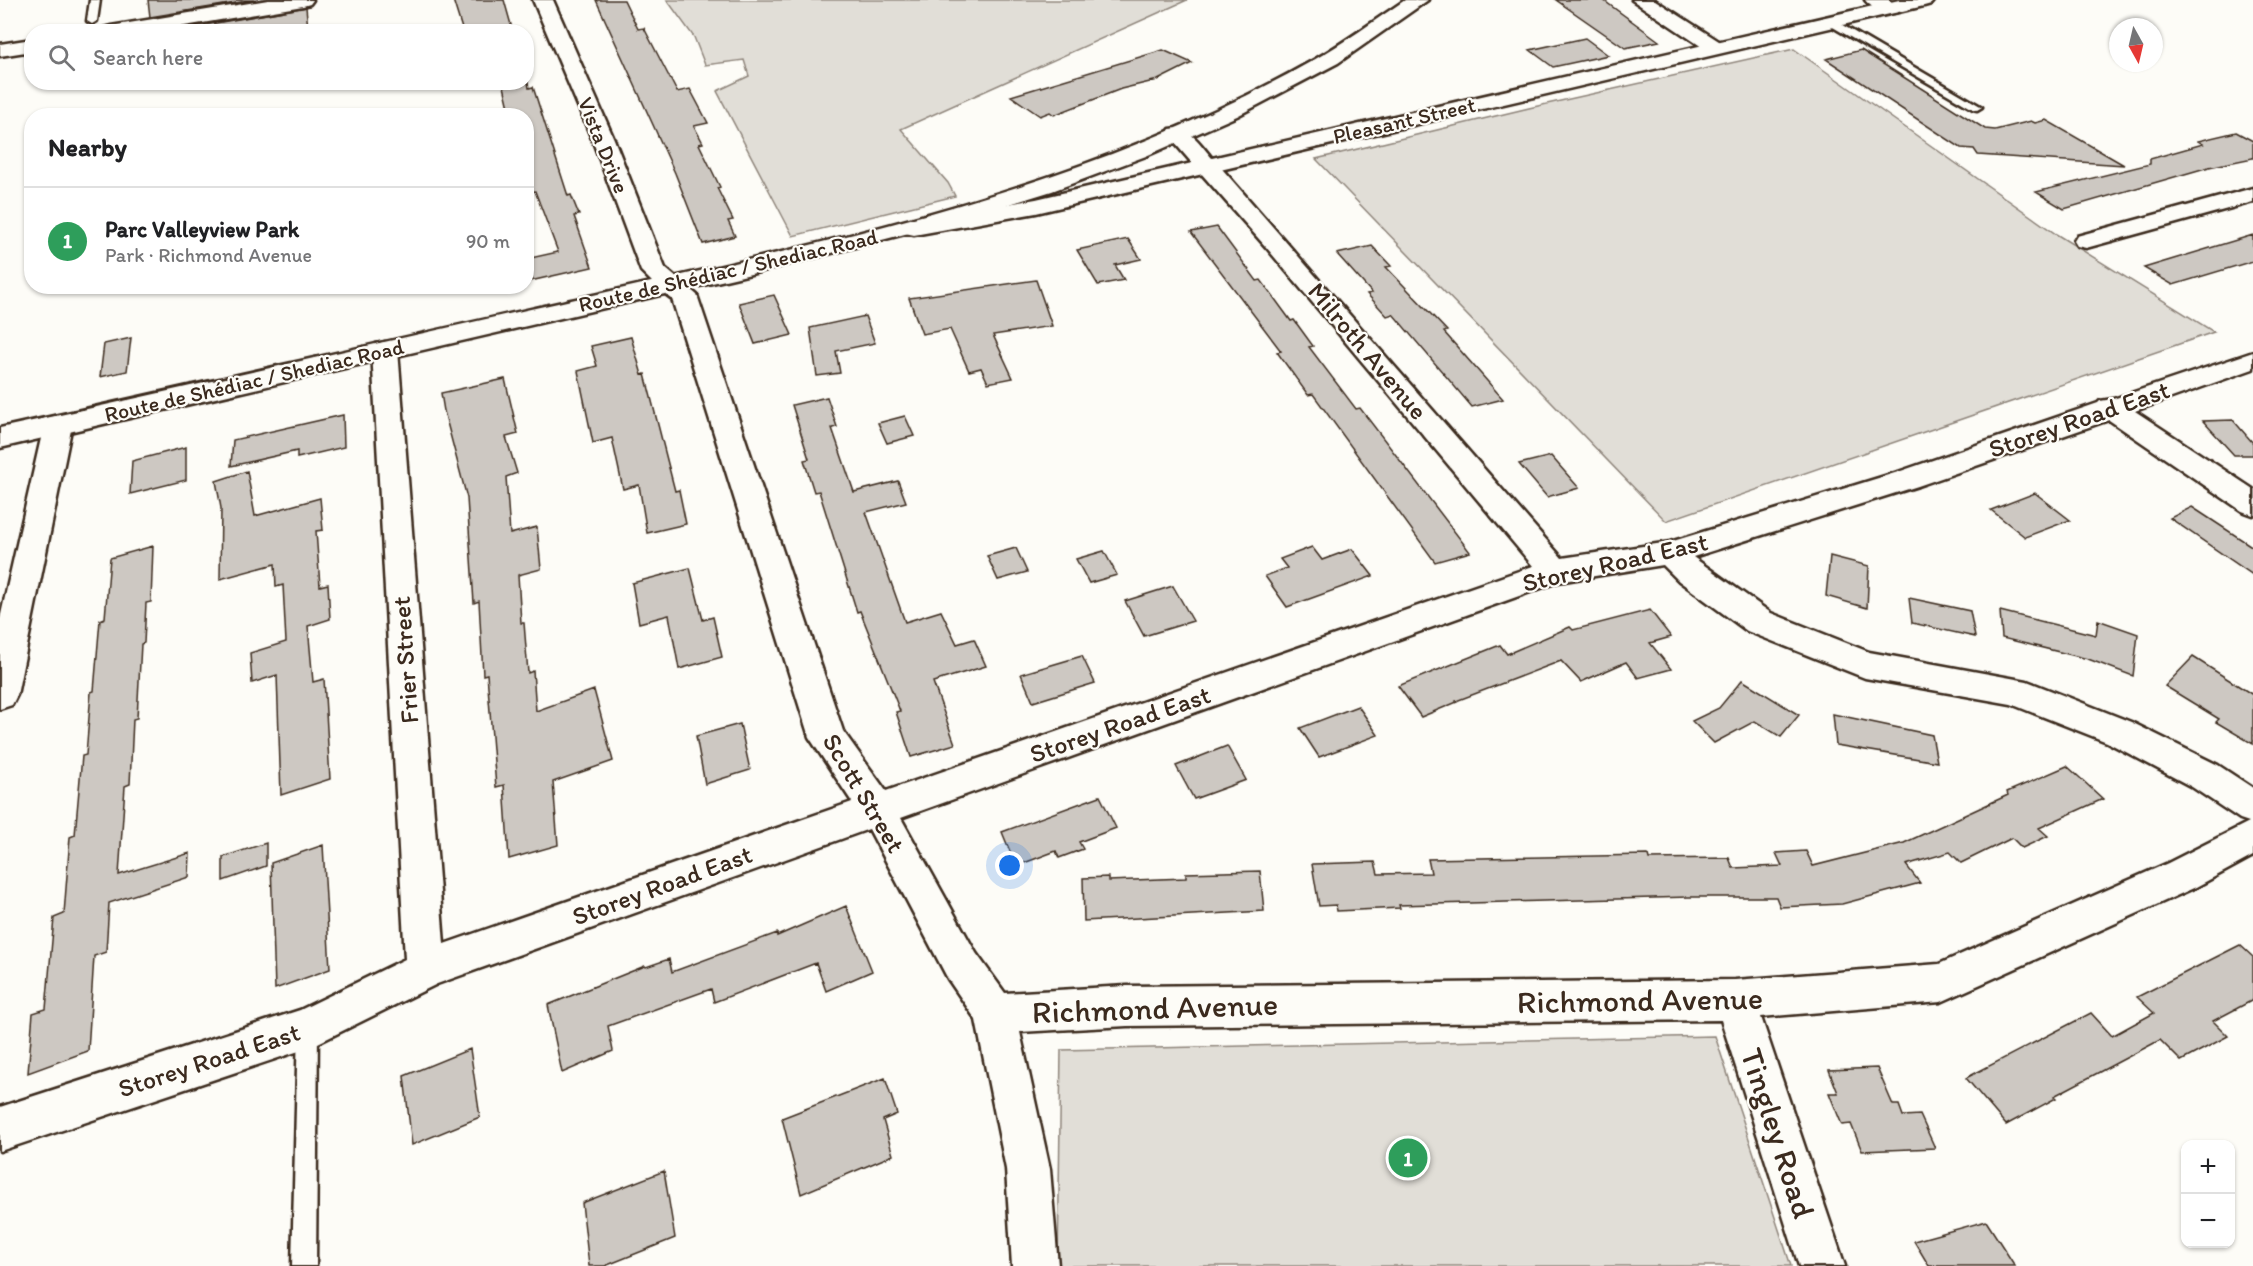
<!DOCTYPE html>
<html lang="en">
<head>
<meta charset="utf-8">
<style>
  :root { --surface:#fff; --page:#f2f2f2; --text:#202124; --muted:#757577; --line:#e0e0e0; --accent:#7c3aed }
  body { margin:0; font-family:Itim,sans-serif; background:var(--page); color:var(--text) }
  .controls { position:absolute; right:18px; bottom:18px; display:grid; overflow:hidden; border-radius:12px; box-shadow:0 2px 4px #0004 }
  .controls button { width:54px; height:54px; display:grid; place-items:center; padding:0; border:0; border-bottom:2px solid var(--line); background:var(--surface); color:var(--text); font:30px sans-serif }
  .compass { position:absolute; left:2109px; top:18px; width:54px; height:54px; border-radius:50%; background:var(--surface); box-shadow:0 2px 4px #0004; rotate:172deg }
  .you { position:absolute; left:1010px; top:866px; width:21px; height:21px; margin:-15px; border:4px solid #fff; border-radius:50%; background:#1a73e8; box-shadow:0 0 0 9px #1a73e833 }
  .badge { display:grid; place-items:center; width:39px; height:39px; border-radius:50%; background:var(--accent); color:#fff; font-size:20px; font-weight:700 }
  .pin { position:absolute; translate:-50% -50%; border:3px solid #fff; box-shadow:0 2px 6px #0006 }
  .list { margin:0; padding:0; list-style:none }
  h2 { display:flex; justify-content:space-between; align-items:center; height:78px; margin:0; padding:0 24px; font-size:26px }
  h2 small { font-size:20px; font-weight:400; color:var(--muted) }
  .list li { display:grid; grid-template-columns:39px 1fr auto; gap:18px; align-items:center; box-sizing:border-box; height:108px; padding:0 24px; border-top:2px solid var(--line) }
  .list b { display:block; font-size:22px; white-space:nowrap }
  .list p { margin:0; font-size:20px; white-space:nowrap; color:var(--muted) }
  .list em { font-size:20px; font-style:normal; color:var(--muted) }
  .icon { flex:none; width:33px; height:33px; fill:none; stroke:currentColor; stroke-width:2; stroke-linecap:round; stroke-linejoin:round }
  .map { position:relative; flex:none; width:2253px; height:1266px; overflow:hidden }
  .search { position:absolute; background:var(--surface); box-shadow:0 2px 4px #0004; left:24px; top:24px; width:510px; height:66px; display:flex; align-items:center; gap:15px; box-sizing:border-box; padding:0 21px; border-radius:24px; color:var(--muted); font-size:22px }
  .panel { position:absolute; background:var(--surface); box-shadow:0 2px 4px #0004; left:24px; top:108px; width:510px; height:186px; border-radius:24px }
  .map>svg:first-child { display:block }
</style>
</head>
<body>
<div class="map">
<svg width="2253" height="1266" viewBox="0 0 2253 1266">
  <rect width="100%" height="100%" fill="#fdfcf7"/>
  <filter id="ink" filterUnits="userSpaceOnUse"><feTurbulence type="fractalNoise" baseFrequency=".0167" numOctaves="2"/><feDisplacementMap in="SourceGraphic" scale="12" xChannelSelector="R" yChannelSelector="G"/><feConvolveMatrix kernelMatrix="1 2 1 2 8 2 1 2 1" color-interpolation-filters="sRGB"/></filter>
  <g filter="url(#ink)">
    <path fill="#e1ded7" stroke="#8e847a" stroke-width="1.5" d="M667,0H1187L901,129L948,183L955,196L793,236L717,91L749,76L744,60L705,65L694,37Z
      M1794,49L2056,234L2214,332L1666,521L1316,159L1529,108Z
      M1715,1036L1791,1266H1058L1061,1050Z"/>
    <path fill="#cdc8c2" stroke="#3b2a1e" stroke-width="1.5" d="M148,0H254L150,17Z
      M453,0H504L513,32H463Z
      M596,0H624L638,29L644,28L677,92L690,89L708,123L694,126L703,143L699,144L720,187L717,188L733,220L728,221L735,236L703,244L675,173Z
      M1556,0H1603L1659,41L1625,48Z
      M306,7L308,29L293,32H165Z
      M1585,38L1608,55L1553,67L1530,50Z
      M1163,50L1192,63L1158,80L1121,89L1054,115L1050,112L1040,116L1011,96Z
      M1861,50L1985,129L1995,130L2031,121L2035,123L2046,120L2124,165L1978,155L1974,149L1961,148L1826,59Z
      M503,82H528L529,88L533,87L568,196L571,195L579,215L574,216L592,267L526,282V259L558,252L535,191L526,193V116H511Z
      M2236,132L2253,141V158L2209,167L2064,209L2036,192L2150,164V159L2203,144L2198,141Z
      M1217,227L1257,281L1261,280L1291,321L1294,320L1313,346L1309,347L1356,409L1360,408L1470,552L1435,562L1313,394L1308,395L1277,352L1281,351L1191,232Z
      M2253,235V261L2173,285L2144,268Z
      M1128,239L1141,259L1115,265L1124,280L1098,285L1077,250Z
      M1372,246L1391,266L1386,267L1447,331L1444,332L1503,399L1472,407L1393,314L1387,316L1367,294L1372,293L1337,254Z
      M1036,280L1052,326L993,335L1013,378L988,383L981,368L969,371L950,329L922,334L909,298Z
      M774,295L792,335L755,344L739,303Z
      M865,316L875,343L836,351L840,373L817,376L810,328Z
      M631,337L642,375L645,374L675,491L679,490L686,524L647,533L639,485L623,489L612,438L593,443L578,371L597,366L591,346Z
      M131,338L127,371L100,377L104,344Z
      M505,379L518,434L506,437L517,473L506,477L510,534L537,527L541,569L518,575L521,623H524L528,673L533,671L536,711L594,690L613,761L553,782L558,845L509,859L504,785L496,787L487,674L483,675L479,601L474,603L467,498L444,411L441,393Z
      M827,397L837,427L832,428L854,492L898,481L906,502L866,512L905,622L941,611L957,644L974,639L986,666L933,682L955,744L911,757L896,712L900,711L860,611L857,612L819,491L814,492L804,460L809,459L792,405Z
      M343,415L344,447L297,458V451L231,466L233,440Z
      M905,416L914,436L887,443L878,423Z
      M2233,420L2253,443V455H2234L2203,421Z
      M186,447V480L130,494L132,461Z
      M1551,456L1579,488L1547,497L1519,464Z
      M247,471L255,516L320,498L323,530L316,531L320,586L328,584L330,619L308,626L313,682L324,679L330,779L281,795L277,675L252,683L250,653L286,642L283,585L276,587L275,564L220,579L221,508L216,481Z
      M2035,493L2070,520L2025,537L1991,510Z
      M2192,507L2253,547V575L2170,518Z
      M153,546L151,602L146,603L144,643L141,644L137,718L133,719L130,784L125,786L119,875L190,853L189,877L109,903L106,952L94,956L88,1051L28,1073L33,1013L46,1009L54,918L64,914L70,837L75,835L82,756L86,755L91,692L94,691L100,620L105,618L110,558Z
      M1312,547L1322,560L1352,549L1373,576L1287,607L1265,576L1287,568L1280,559Z
      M1016,548L1027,572L998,580L987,556Z
      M1104,551L1117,575L1089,583L1076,559Z
      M1830,556L1869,566L1867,608L1826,596Z
      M690,568L703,620L713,617L722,657L679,669L669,615L639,623L632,583Z
      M1173,586L1193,621L1144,636L1125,601Z
      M1909,598L1970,611L1975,637L1912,623Z
      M1650,610L1671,637L1650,643L1671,669L1638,678L1626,662L1581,682L1561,661L1456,701L1457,702L1421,717L1398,686L1500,645L1507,654L1570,627L1573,630Z
      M2000,611L2096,635L2098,620L2138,634L2133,676L2088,659L2002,638Z
      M1082,656L1095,683L1033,702L1021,674Z
      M2193,657L2253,695V744L2216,722L2219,719L2165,686Z
      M1742,680L1799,715L1781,737L1755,721L1714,743L1692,721L1719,708Z
      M1358,706L1378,735L1319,757L1300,728Z
      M1833,714L1932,735L1937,762L1836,745Z
      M740,724L750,770L705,784L696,736Z
      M1227,746L1246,780L1194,799L1176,766Z
      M2067,766L2103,799L2039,828L2048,836L2022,848L2012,838L1961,863L1950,852L1906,865L1920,883L1842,904L1780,907L1776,897H1689L1399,905L1400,908L1337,911L1336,905L1319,906L1312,864L1375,862L1378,874L1431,873L1428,859L1648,855L1649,859L1729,858L1733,868L1782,866L1776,853L1806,851L1813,866L1904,843L2008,795L2007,792Z
      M1100,796L1116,828L1079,842L1083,849L1059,858L1056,851L1016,866L1002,832Z
      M266,843V866L223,881V857Z
      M323,845L330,969L275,989L271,863Z
      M1260,871L1264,911L1084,921L1083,878L1108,877V881L1186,878V873Z
      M846,906L872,971L826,991L816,963L714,1002L711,989L608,1026L613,1051L562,1073L548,1005L645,966L646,967L669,959L672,972L777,933V936Z
      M2240,945L2253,957V1000L2213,1021L2228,1036L2181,1061L2160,1040L2054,1096L2056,1098L2006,1125L1966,1078L2091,1013L2112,1036L2154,1013L2137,997Z
      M470,1049L480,1117L412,1145L404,1076Z
      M1877,1068L1893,1105H1899L1903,1116L1920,1115L1935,1148L1862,1151L1851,1124L1842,1125L1829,1093H1838L1829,1070Z
      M885,1078L897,1114L883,1120L893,1155L801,1194L782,1118Z
      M664,1171L675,1238L605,1266H589L582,1203Z
      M1986,1221L2015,1266H1929L1914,1241Z"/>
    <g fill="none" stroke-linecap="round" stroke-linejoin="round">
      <defs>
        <path id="service" d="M90,0H100L97,21L92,24L87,21Z
          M1826,19H1832L1982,107L1977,110L1973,109L1826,23Z
          M308,1018L315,1021L318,1028L316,1266H292L298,1028L301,1021Z"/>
        <path id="minor" d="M268,0H313L310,4L303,6L149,32H101L104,28L111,26Z
          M533,0H553L614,139L665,268L697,295L843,731L886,791L1533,566L1266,247L1200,172L1197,167L1200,162L1208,160L1216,162L1562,558L1670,542L1898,472L2098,403L2100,401L2113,399L2253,352V369L2135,411L2253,489V515L2242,511L2109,420L1918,486L1693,557L1771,613L1869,652L2027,681L2131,722L2218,765L2253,788V856L2196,887L1941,1002L1761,1017L1845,1266H1799L1721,1020L1127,1026L1020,1032L1050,1169L1058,1266H1012L1006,1169L976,1020L948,979L869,829L437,984L308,1048L0,1151V1107L300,1010L405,959L372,350L376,344L385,342L394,344L398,350L444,944L852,802L809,737L672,299L660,290L641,271L592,139ZM1663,565L1679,581L1747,631L1865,678L2011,704L2107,742L2192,787L2240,819L2249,822L2168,863L1939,964L1735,980L1127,986L1005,993L976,953L901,818L1558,582Z
          M1632,0H1655L1722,43L1725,47L1722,51H1708Z
          M1865,0H1889L1900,8L1897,12C1886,15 1872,9 1865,0Z
          M32,39V51L0,56V44Z
          M2253,188V202L2086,248L2077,246L2074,241L2077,236Z
          M58,416L68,418L72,425L17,695L12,705L0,709V619L44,425L48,418Z"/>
        <path id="tertiary" d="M1899,0H1934L1931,4L1924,6L1036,213L914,235L905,233L902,228L905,223L914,221L1036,199L1192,163L1167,134L1170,129C1189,125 1201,145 1212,158Z"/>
        <path id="primary" d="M1405,0H1428L1338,63L1237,116L1146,156L1052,191L955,221L751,274L0,448V428C186,388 372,344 558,303C815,245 1080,192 1312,61C1344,43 1374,21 1405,0Z"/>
      </defs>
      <use href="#service" stroke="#3b2a1e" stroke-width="5"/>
      <use href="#minor" stroke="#3b2a1e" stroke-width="5"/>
      <use href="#tertiary" stroke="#3b2a1e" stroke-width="5"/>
      <use href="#primary" stroke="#3b2a1e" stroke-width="5"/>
      <use href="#service" fill="#fdfcf7" fill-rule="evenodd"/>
      <use href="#minor" fill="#fdfcf7" fill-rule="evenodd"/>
      <use href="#tertiary" fill="#fdfcf7" fill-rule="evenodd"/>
      <use href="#primary" fill="#fdfcf7" fill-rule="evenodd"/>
    </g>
  </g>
  <g text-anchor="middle" stroke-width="4.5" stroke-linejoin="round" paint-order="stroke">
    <g font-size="22" fill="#3b2a1e" stroke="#fdfcf7">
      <text transform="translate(1404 120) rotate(-13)" y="8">Pleasant Street</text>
      <text transform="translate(604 145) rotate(68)" y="8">Vista Drive</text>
      <text transform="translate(728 270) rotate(-13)" y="8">Route de Shédiac / Shediac Road</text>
      <text transform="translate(254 380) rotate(-13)" y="8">Route de Shédiac / Shediac Road</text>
    </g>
    <g font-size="26" fill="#3b2a1e" stroke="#fdfcf7">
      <text transform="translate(1368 351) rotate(50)" y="9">Milroth Avenue</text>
      <text transform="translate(2079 419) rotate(-19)" y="9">Storey Road East</text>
      <text transform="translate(1615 562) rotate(-13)" y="9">Storey Road East</text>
      <text transform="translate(405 660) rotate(-94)" y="9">Frier Street</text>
      <text transform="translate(1120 724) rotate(-19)" y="9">Storey Road East</text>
      <text transform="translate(864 793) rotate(59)" y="9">Scott Street</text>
      <text transform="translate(662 885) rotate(-20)" y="9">Storey Road East</text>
      <text transform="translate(209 1060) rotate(-18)" y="9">Storey Road East</text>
    </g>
    <g font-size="32" fill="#3b2a1e" stroke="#fdfcf7">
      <text transform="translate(1640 1000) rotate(-1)" y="11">Richmond Avenue</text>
      <text transform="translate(1155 1008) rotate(-2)" y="11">Richmond Avenue</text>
      <text transform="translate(1778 1133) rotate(72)" y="11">Tingley Road</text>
    </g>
  </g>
</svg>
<div class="controls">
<button>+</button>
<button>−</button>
</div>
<svg class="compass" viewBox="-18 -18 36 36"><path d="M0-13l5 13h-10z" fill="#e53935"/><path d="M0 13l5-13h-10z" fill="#757577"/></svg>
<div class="you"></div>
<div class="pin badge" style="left:1408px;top:1158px;background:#2e9e5b">1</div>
<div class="search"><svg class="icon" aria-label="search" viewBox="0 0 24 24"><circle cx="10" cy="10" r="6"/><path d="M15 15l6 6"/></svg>Search here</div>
<section class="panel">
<h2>Nearby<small></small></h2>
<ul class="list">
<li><span class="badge" style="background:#2e9e5b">1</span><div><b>Parc Valleyview Park</b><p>Park · Richmond Avenue</p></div><em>90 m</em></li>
</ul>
</section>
</div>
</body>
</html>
